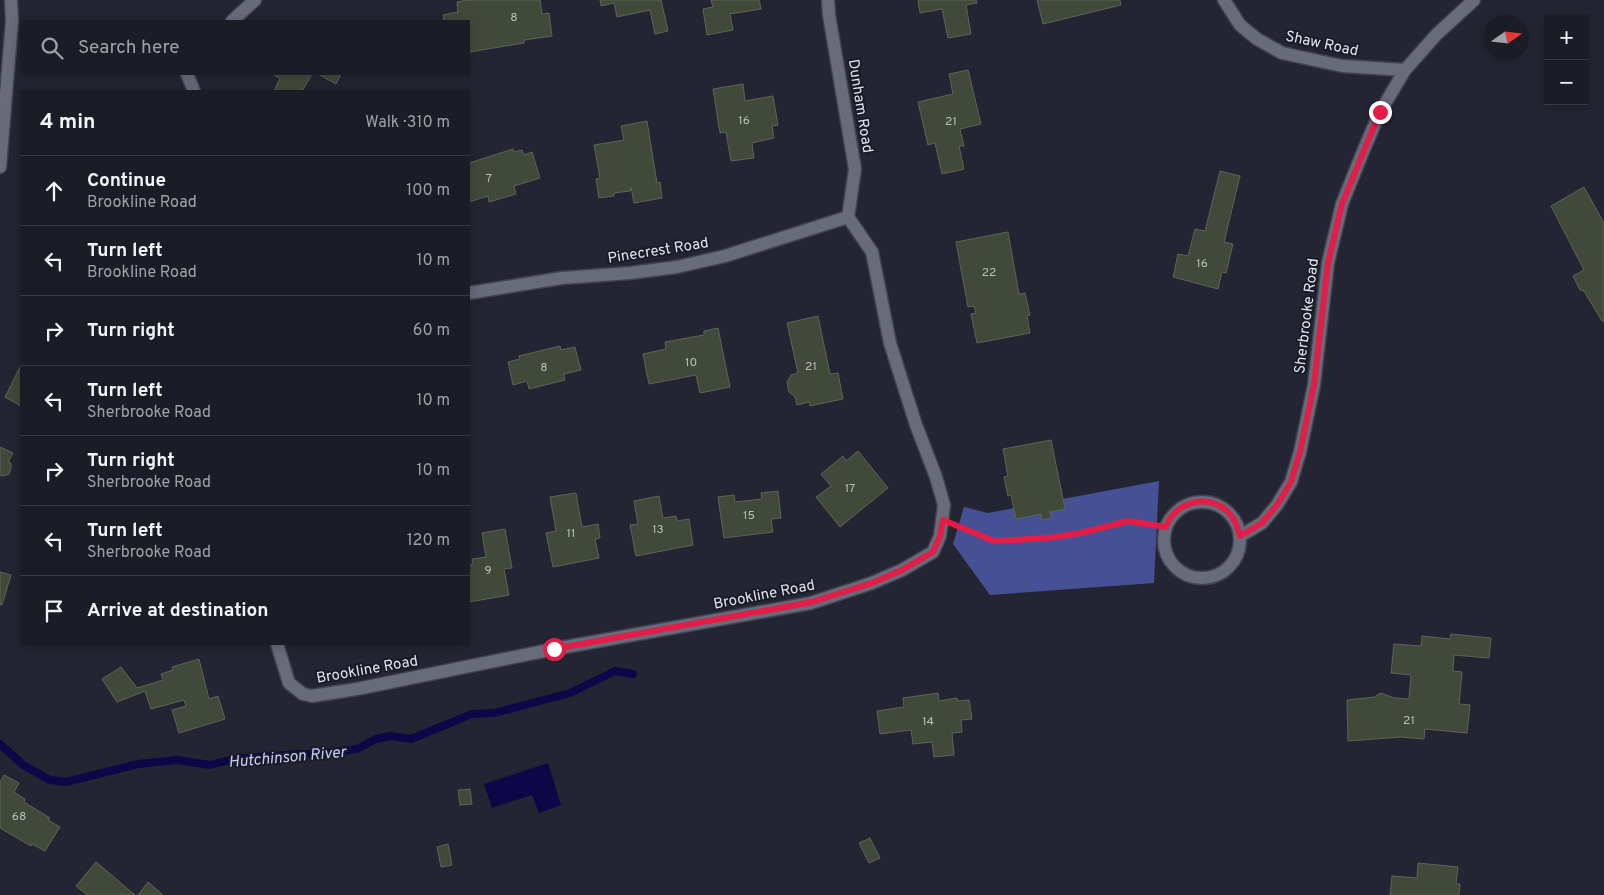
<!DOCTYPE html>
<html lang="en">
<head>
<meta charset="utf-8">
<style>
  :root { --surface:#1a1c26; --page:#23252e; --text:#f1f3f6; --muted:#9fa1a7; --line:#383a43 }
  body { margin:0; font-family:Overpass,sans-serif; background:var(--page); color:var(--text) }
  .controls { position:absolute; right:15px; top:15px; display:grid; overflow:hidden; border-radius:0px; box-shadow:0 2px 12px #0003 }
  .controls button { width:45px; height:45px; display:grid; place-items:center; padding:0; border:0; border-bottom:1px solid var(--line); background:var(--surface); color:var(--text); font:25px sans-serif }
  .compass { position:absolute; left:1484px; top:15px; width:45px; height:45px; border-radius:50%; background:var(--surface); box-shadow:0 2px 12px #0003; rotate:76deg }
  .stop { position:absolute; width:15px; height:15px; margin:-11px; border:4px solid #e11d48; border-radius:50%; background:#fff }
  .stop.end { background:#e11d48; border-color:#fff; box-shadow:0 1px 5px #0008 }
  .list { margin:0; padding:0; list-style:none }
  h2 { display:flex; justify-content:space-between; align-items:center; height:65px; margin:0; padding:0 20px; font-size:21px }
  h2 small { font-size:16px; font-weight:400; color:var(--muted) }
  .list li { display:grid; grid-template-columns:32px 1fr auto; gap:15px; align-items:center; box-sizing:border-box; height:70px; padding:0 20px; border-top:1px solid var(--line) }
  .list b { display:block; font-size:19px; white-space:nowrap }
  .list p { margin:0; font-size:16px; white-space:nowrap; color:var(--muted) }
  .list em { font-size:16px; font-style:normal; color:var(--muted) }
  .icon { flex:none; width:28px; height:28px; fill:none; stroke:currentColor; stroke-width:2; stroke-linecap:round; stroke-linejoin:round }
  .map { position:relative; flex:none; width:1604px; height:895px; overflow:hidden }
  .search { position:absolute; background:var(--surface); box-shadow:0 2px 12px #0003; left:20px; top:20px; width:450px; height:55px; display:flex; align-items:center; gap:12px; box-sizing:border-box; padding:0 18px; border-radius:0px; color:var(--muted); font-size:19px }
  .panel { position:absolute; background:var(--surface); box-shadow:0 2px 12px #0003; left:20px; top:90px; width:450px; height:555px; border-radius:0px }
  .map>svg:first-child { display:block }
</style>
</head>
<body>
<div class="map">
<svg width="1604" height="895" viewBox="0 0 1604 895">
  <rect width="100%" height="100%" fill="#232632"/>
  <path fill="#465195" d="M1159,481L1154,583L990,595L953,544L964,507L988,513Z"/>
  <path fill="#0d0647" d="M548,763L561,805L539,813L532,795L492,808L484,784Z"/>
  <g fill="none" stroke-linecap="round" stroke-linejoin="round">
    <path stroke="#0d0647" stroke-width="8" d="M0,744L23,765L50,780L66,782L138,764L177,760L210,765L233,759L299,754H314L357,749L376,739L390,736L411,739L472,714L494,713L570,693L615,671L633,674"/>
  </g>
  <path fill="#41493b" stroke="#5d6557" d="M467,0H540L542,14L549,13L552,36L524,40V43L469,52V21H444L443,15L458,12L457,2Z
    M600,0H661L668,31L655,34L650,10L617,17L614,3L601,6Z
    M711,0H759L761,9L730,14L733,30L707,35L703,9L713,7Z
    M918,0H976L977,3L966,5L971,34L948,38L942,9L920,13Z
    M1037,0H1120L1121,5L1043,24Z
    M968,70L981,124L960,129L964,146H959L964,169L942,174L935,143L928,145L918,102L953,94L949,74Z
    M272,74H312L302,91H274L280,78Z
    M318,74H341L336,84Z
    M743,84L745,101L773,96L778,125L772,126L774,138L752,143L754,158L731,161L726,132L720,133L713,89Z
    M647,121L657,183L660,182L662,198L634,203L631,187L630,191L614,193V196L599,198L596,179L600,178L594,145L624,140L621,126Z
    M513,149L514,152L522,150L524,155L532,152L540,178L514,186L516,194L489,202L488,196L469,202V171L470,170L469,163Z
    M1220,171L1240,176L1224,242L1233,244L1226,273L1222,272L1218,289L1173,277L1178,254L1188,256L1195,229L1205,231Z
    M1584,187L1604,223V321H1602L1584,291L1580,290L1573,276L1584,270L1551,206Z
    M1008,232L1019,294L1025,293L1030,315L1027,316L1030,333L977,343L971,314L976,313L974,306L968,307L956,242Z
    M818,316L830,374L838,373L843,399L810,406L809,402L797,405L795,397L789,392L787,382L791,375L798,373L787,323Z
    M718,328L730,387L700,393L696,375L649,384L643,354L666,349L665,342L704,335V331Z
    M560,346L561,350L575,347L581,370L564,374L565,380L529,389L527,381L513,385L508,362L520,359L519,356Z
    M21,365V406L5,397Z
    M1051,440L1065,509L1050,512L1051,518L1042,520L1041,514L1016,519L1011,495L1008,496L1004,477L1008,476L1003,449Z
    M0,447L13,453L8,462L11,463V468L9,474L3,476L0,475Z
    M858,451L888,488L840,527L816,497L831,486L821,474L843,456L846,461Z
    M778,491L781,518L771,519L773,532L724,538L718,497L734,495L735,502L762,499L761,493Z
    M576,493L582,527L598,524L600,538L595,539L599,558L553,567L546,533L556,531L550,497Z
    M659,496L663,518L676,516L677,521L689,519L693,545L636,556L630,525L638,524L634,501Z
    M505,529L512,568L504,569L509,595L469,602V565L473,564L472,559L486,557L482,533Z
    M0,572L11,575L2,605H0Z
    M1451,634L1491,638L1489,658L1454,655L1453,671L1462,672L1459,704L1470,705L1467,733L1425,729L1424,739L1401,737L1348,741L1347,700L1375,697L1377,695L1381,693L1394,698L1409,699L1411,675L1391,673L1394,644L1421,646L1422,636L1450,639Z
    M199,659L209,699L218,696L225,719L179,733L172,710L186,706L184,700L151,709L145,691L117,702L102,679L121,667L137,688L163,680L161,674L173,670L172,667Z
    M938,693L939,701L957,698L958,701L969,700L972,719L961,720L962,732L952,733L954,755L934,757L932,742L913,744L911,730L880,734L877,711L904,707L903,698Z
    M4,775L19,783L14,792L25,799L24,802L50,818L48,820L60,827L45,851L32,844L31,846L0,828V782Z
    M470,789L472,804L460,805L458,790Z
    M870,838L880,858L869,863L859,843Z
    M448,844L452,865L441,867L437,847Z
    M96,862L135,895H87L76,886Z
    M1418,863L1458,867L1456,884H1460L1459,895H1390L1392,876L1417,878Z
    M148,882L163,895H138Z"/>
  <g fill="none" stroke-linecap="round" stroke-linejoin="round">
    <defs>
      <path id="minor" d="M828,0L829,15L855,169L848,217
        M1224,0L1240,25L1257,39L1282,53L1342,66L1405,70
        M232,21L255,0
        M187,74L194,91
        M0,167L12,21L11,0
        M469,293L562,278L630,273L677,267L725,256L848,217
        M1164 540a38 38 0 1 1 76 0a38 38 0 1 1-76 0Z
        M1240,536L1262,523L1277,505L1291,482L1300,452L1314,385L1328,263L1342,204L1362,154L1380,112L1405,70L1436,35L1474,0
        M277,644L289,683L303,694L312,696L357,689L554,649L811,603L872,583L902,570L933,552L940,536L944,505L936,477L916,425L890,343L872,252L848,217"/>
    </defs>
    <use href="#minor" stroke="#40424d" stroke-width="15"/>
    <path stroke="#898c96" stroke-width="3" stroke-dasharray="4 2.5" stroke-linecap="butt" d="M960,527L994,541L1049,538L1081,533L1127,521L1166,527"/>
    <use href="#minor" stroke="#676b7a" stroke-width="12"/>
  </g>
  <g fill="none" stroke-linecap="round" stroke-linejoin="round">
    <path stroke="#e11d48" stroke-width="6" d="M554,649L812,602L872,583L902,570L933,552L940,536L943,520L994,541L1048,538L1081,533L1128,521L1166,527C1174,502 1208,493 1227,511C1235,518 1237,526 1240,536L1262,523L1277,505L1291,482L1300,452L1314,385L1328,263L1342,204L1380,112"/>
  </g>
  <g text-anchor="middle" stroke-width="4" stroke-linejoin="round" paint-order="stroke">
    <g font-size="12" fill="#babec1">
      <text x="514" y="21">8</text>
      <text x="744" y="124">16</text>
      <text x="951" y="125">21</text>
      <text x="489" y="182">7</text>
      <text x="1202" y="267">16</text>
      <text x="989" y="276">22</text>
      <text x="691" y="366">10</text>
      <text x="811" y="370">21</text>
      <text x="544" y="371">8</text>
      <text x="850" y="492">17</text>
      <text x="749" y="519">15</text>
      <text x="658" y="533">13</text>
      <text x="571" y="537">11</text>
      <text x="488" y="574">9</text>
      <text x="1409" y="724">21</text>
      <text x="928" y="725">14</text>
      <text x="19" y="820">68</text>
    </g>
    <g font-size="15" fill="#e3e5ee" stroke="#191c28">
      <text transform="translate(1322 43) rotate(12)" y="5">Shaw Road</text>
      <text transform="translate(861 106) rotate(81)" y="5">Dunham Road</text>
      <text transform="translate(658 250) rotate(-9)" y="5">Pinecrest Road</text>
      <text transform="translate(1306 316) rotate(-83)" y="5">Sherbrooke Road</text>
      <text transform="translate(764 594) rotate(-11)" y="5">Brookline Road</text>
      <text transform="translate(367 669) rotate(-10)" y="5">Brookline Road</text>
    </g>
    <g font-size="16" font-style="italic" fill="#c5cef6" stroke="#191c28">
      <text transform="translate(287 756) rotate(-5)" y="6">Hutchinson River</text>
    </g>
  </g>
</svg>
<div class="controls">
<button>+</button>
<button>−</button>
</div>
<svg class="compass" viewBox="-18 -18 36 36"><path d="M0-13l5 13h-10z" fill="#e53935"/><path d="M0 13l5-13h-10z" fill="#9fa1a7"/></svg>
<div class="stop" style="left:554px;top:649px"></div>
<div class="stop end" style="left:1380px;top:112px"></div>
<div class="search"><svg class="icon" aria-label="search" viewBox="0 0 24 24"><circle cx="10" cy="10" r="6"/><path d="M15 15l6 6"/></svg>Search here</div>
<section class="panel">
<h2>4 min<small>Walk · 310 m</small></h2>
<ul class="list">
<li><svg class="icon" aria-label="ahead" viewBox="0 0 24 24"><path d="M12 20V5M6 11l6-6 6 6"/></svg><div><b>Continue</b><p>Brookline Road</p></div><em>100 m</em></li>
<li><svg class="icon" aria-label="left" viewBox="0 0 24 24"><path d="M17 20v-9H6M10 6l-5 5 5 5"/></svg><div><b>Turn left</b><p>Brookline Road</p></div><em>10 m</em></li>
<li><svg class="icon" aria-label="right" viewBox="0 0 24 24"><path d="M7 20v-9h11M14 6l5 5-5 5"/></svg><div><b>Turn right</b></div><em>60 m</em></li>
<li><svg class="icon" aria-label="left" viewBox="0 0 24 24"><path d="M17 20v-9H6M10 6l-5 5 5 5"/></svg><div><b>Turn left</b><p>Sherbrooke Road</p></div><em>10 m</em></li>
<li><svg class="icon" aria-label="right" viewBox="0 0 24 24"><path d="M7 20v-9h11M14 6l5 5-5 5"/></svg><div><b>Turn right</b><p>Sherbrooke Road</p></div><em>10 m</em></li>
<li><svg class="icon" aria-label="left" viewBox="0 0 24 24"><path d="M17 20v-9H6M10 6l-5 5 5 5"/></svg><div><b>Turn left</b><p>Sherbrooke Road</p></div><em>120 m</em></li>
<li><svg class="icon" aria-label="arrive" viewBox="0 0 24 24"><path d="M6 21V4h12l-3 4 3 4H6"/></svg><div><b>Arrive at destination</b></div></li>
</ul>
</section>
</div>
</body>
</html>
